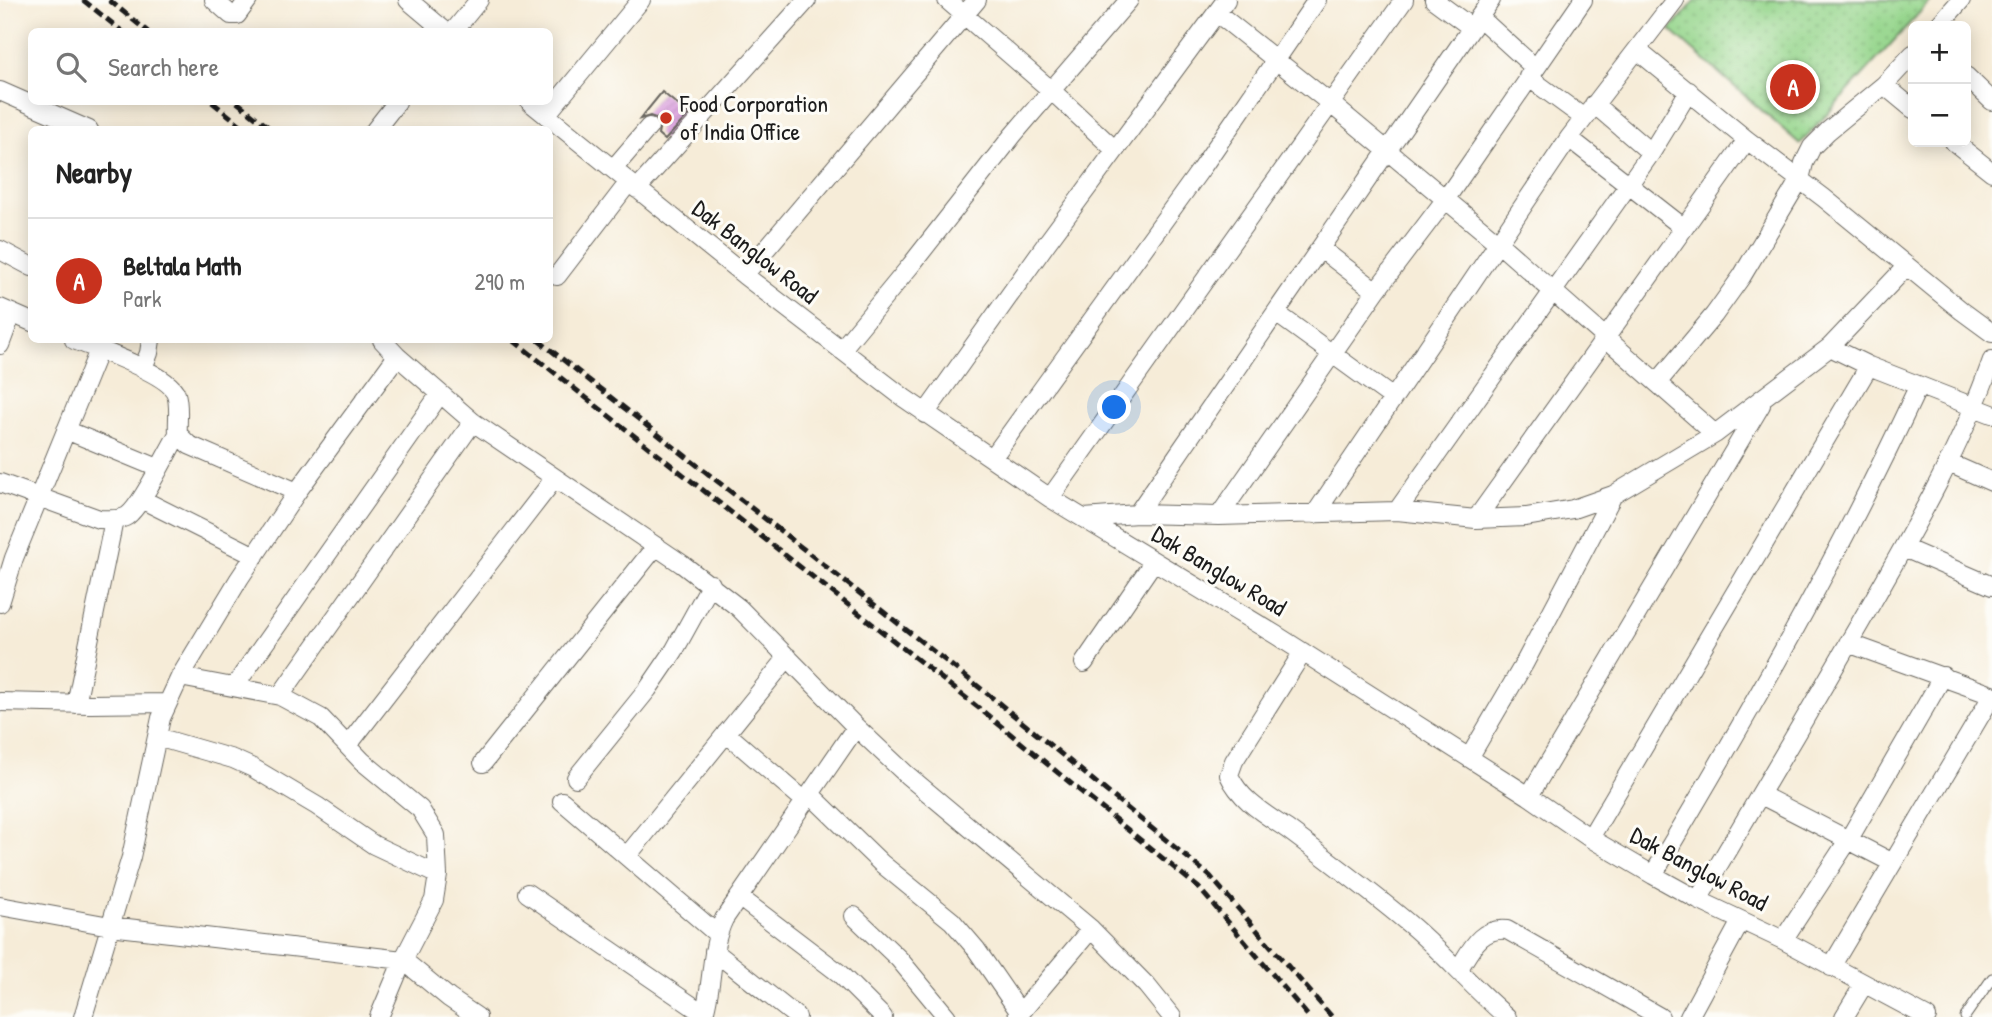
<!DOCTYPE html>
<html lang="en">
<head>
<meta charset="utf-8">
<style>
  :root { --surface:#fff; --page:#f6f6f6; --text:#222; --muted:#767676; --line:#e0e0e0; --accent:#c8321e }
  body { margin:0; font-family:"Patrick Hand",sans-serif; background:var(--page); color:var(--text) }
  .controls { position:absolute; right:21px; top:21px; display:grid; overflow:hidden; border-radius:10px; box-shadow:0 4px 18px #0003 }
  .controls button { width:63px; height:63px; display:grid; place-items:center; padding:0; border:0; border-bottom:2px solid var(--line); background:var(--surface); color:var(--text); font:35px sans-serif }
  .you { position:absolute; left:1115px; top:408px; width:24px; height:24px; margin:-18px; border:5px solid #fff; border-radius:50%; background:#1a73e8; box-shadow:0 0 0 10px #1a73e833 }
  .badge { display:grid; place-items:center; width:46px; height:46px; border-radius:50%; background:var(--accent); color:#fff; font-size:23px; font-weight:700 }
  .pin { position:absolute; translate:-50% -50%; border:4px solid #fff; box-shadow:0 2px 7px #0006 }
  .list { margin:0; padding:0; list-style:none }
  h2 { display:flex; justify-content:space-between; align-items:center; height:91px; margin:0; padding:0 28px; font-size:30px }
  h2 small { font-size:23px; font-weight:400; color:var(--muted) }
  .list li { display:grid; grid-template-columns:46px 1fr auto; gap:21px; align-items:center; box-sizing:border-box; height:126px; padding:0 28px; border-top:2px solid var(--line) }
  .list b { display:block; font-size:26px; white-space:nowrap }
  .list p { margin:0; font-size:23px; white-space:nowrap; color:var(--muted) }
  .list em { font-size:23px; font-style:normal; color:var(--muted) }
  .icon { flex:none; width:38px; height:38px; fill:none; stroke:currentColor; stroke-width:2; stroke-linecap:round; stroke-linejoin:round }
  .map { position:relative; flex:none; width:1992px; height:1017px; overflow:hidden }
  .search { position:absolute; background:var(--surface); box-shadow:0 4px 18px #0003; left:28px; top:28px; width:525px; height:77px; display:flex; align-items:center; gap:18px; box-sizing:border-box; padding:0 24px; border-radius:10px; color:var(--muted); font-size:26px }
  .panel { position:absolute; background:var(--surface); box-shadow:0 4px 18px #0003; left:28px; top:126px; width:525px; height:217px; border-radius:10px }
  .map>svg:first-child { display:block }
</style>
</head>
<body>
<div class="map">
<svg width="1992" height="1017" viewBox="0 0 1992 1017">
  <defs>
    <pattern id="grass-dots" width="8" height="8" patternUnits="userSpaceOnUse" patternTransform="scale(1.75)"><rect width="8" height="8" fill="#94d58b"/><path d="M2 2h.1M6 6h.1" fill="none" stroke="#7fb677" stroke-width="1.8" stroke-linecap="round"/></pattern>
    <pattern id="building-hatch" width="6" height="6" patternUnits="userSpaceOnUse" patternTransform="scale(1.75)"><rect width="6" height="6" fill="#dca3df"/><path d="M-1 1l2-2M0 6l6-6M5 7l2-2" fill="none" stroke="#bc8cbf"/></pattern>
  </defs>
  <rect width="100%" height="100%" fill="#fdfcf7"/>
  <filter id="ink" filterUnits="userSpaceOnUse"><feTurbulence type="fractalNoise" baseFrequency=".0143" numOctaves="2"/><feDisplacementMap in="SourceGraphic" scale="14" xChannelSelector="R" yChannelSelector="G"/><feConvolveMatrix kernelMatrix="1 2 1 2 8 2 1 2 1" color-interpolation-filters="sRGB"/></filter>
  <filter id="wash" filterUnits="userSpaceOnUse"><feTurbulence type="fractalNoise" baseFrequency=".00686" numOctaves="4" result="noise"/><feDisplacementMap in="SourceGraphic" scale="28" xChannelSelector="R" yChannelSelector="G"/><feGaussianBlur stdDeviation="1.57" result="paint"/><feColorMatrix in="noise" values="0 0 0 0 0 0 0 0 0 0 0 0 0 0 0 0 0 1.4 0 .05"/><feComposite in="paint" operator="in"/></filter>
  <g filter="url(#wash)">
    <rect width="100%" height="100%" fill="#f6ecd8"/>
    <path fill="url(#grass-dots)" stroke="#587854" stroke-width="2" d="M1696,0H1931L1800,144L1670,30Z"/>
    <g id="blocks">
      <path fill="url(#building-hatch)" d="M662,92L689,114L665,140L658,134L660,124L656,118L650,116L640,119Z"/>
    </g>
  </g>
  <g filter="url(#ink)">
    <use href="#blocks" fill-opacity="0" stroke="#68655e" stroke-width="2"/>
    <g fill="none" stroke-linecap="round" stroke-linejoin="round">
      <defs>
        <path id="service" d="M1965,1017L1992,978"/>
        <path id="minor" d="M214,0L231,15H237L248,0
          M408,0L446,32
          M947,0L1052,91L1115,150
          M1434,0L1472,28
          M1217,13L1330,103L1498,243L1715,434
          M1479,17L1535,68
          M1938,26L1961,0
          M453,32L479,0
          M1637,50L1747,140L1824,198L1962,311L1992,333
          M1966,76L1992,101
          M1528,77L1584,118
          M1884,85L1913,109
          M0,91L89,130
          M530,102L744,275L904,398L1050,498L1276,635L1529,796L1590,838L1653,875L1698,900L1783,940L1927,1017
          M1594,104L1651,153
          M546,115L641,0
          M375,130L397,102
          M1569,138L1684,228
          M1954,142L1992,172
          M613,169L649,127
          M637,189L807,0
          M1320,248L1376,291
          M0,250L32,267
          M744,275L977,0
          M557,276L629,182
          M0,308L32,322
          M1276,313L1393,398
          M74,340C95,348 169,374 176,394C180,406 177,421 178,434L189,445L297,492
          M382,340L397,356L473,422L682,564L739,608L856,727L907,775L1091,929L1147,986L1172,1017
          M0,345L12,313
          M1830,347L1906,267
          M841,350L911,265L1013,135L1129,0
          M143,368L149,353L151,340
          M1657,383L1714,315L1742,276L1800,179L1804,163L1812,147L1828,131L1884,85L1913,54
          M925,414L1046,244L1226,0
          M66,430L158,468
          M993,457L1201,169L1317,0
          M1949,463L1992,482
          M0,483L99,519C108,519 119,521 127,516C141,507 168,451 178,434
          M1050,498L1404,0
          M141,499L255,556
          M1397,511L1651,153L1689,91
          M1137,514L1491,0
          M1315,514L1569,138L1675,0
          M1219,516L1376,291L1445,200L1583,0
          M1084,518L1137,514L1219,516L1397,511L1476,519L1526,517L1573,509L1613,495L1715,434L1830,347L1869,366L1992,414
          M1476,519L1747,140
          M1904,548L1992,586
          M0,603L14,558L99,350
          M1848,643L1992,695
          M1303,652L1234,761L1229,775C1240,800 1265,814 1287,829C1330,861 1373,893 1414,928C1446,956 1474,989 1507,1017
          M1084,663L1154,561
          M180,677L280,696L321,718L362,761L420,809L436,835L438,875L434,900L403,960L379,1017
          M234,687L440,394
          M280,696L473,422
          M0,702L90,704L168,703
          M76,704L114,520
          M726,733L805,801
          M157,737L233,759L253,768L317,806L374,845L438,875
          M348,745L555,478
          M1469,758L1524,664L1613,495
          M483,763L656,546
          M576,778L648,689L674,651L711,584
          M810,794L881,863L952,921L976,949L1020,1013
          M1761,795L1893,863
          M1529,796L1761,405
          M562,801L717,934
          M1590,838L1869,366
          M627,856L788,657
          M1653,875C1748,716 1840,555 1918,387
          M527,893L704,1014
          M739,897L839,973L883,1017
          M1698,900C1752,809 1806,717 1859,625C1908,539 1959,454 1992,360
          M0,906L110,926L403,960L449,998L477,1017
          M854,916L899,959L947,1017
          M1783,940L1849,839L1943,676
          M714,951L797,1017
          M1831,967L1992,696
          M1458,970C1471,950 1480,927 1507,930L1660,1017
          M83,1017L131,857L161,718L180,677L239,579L297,492L397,356
          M703,1017C714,985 709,950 724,919L856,727
          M1017,1017L1091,929
          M1689,1017L1741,921
          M1844,1017L1864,984"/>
      </defs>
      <use href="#service" stroke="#68655e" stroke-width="11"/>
      <use href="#minor" stroke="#68655e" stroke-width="20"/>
      <use href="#service" stroke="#fff" stroke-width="9"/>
      <use href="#minor" stroke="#fff" stroke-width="18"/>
      <path stroke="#1c1c1c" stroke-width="5" stroke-dasharray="10 5" stroke-linecap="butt" d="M83,0L123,32
        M109,0L148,32
        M212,102L247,130
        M237,102L272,130
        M513,340L980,709L1199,888L1309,1017
        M538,340L989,695L1210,876L1332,1017"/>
    </g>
  </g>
  <circle fill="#c8321e" stroke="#fdfcf7" stroke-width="2.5" cx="666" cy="118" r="7"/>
  <g text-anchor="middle" stroke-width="6" stroke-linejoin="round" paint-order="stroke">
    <g font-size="24" fill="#1c1c1c" stroke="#fdfcf7" text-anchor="start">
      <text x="680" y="112">Food Corporation<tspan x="680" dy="28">of India Office</tspan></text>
    </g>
    <g font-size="24" fill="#1c1c1c" stroke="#fdfcf7">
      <text transform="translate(755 252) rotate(38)" y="8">Dak Banglow Road</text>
      <text transform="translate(1219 571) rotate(31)" y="8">Dak Banglow Road</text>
      <text transform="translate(1699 869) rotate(28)" y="8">Dak Banglow Road</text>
    </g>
  </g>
</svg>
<div class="controls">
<button>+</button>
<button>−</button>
</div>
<div class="you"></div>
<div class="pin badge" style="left:1793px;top:87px">A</div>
<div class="search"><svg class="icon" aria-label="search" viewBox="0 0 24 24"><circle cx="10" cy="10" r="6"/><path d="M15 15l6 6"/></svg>Search here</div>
<section class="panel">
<h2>Nearby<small></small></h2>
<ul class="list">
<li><span class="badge">A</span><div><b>Beltala Math</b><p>Park</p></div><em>290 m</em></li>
</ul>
</section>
</div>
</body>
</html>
